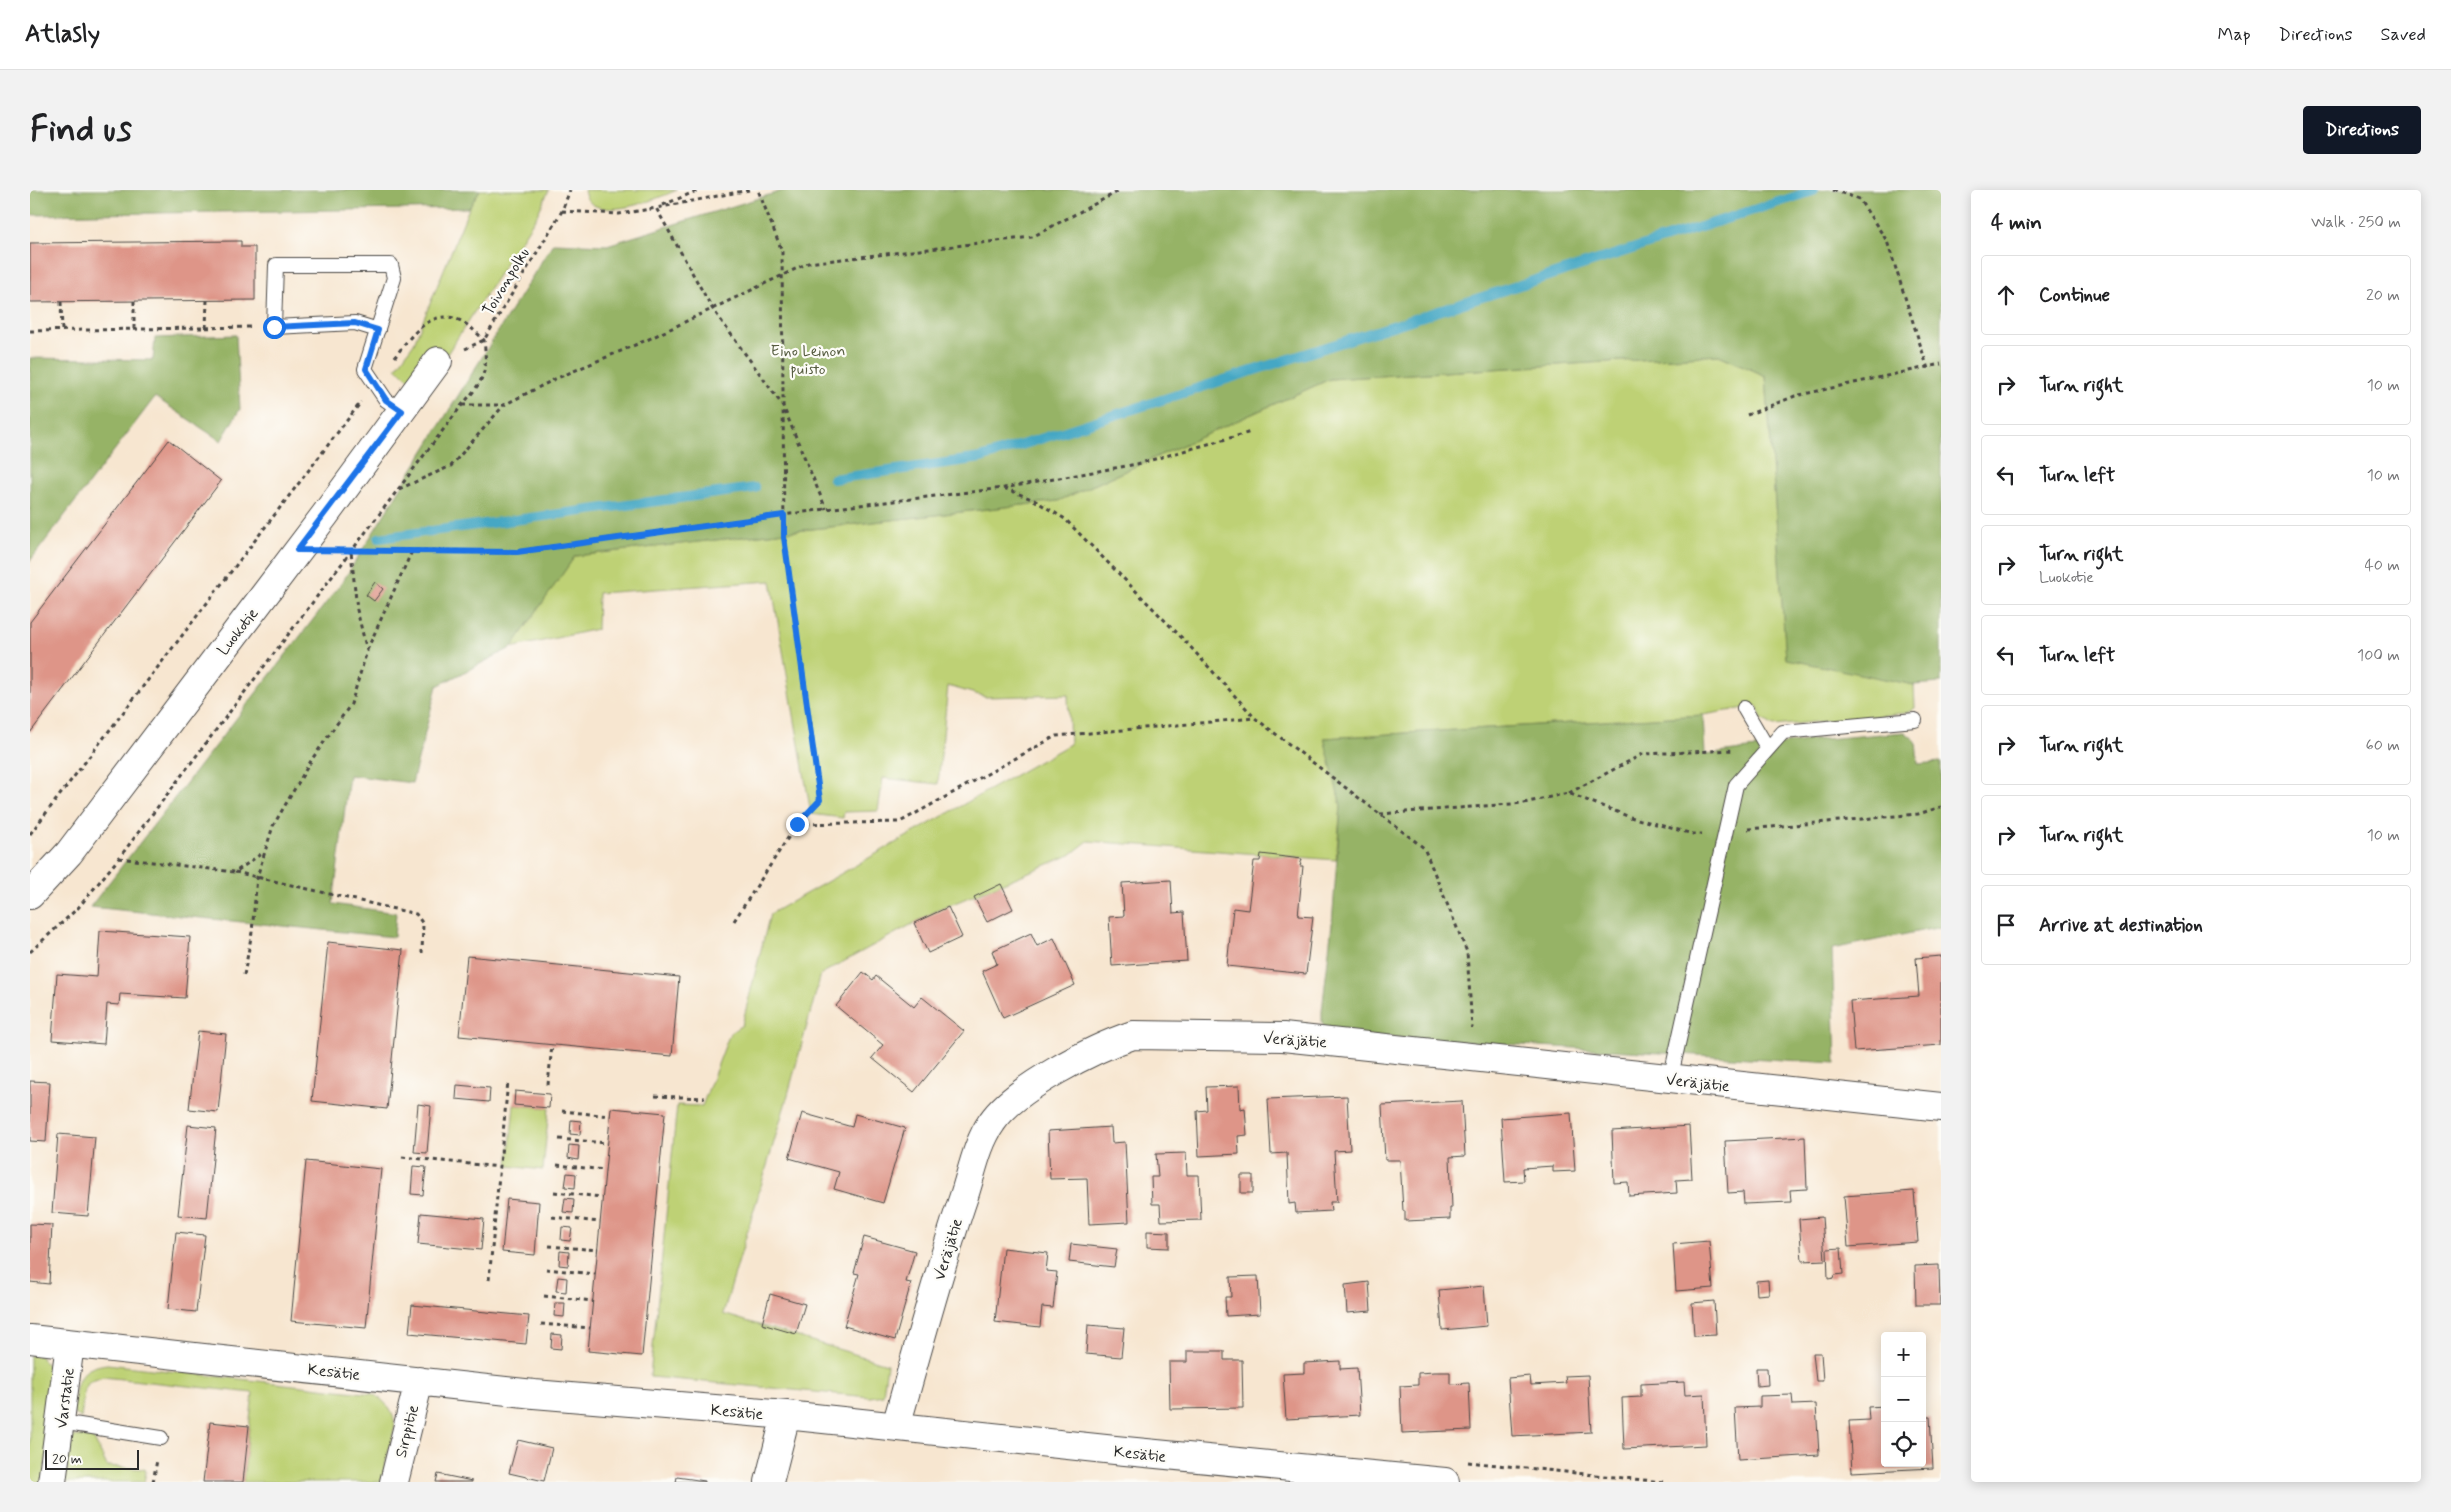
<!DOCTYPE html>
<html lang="en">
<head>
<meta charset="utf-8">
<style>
  :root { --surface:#fff; --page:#f2f2f2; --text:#202124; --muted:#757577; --line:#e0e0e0; --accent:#111827 }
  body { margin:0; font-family:Mynerve,sans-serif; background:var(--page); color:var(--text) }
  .controls { position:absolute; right:15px; bottom:15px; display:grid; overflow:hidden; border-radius:5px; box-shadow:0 2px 12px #0003 }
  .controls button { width:45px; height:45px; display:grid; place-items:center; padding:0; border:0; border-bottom:1px solid var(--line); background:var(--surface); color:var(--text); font:25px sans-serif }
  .scale { position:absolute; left:15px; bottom:12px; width:94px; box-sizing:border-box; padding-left:5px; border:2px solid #2b2b2b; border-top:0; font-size:14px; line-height:18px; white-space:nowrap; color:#2b2b2b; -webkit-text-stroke:4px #fdfcf7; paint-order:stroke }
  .stop { position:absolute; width:15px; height:15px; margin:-11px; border:4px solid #1a73e8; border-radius:50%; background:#fff }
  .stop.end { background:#1a73e8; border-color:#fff; box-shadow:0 1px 5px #0008 }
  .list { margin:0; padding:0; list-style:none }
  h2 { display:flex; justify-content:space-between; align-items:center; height:65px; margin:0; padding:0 20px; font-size:21px }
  h2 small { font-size:16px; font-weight:400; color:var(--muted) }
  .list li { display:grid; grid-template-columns:32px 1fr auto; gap:15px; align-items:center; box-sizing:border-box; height:80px; margin:0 10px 10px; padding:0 10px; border:1px solid var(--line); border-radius:5px }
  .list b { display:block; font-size:19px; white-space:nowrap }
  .list p { margin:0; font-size:16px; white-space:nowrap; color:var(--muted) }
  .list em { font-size:16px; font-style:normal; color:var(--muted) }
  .icon { flex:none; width:28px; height:28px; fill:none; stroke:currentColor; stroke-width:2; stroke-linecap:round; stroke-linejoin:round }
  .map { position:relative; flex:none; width:1911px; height:1292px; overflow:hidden; border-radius:5px }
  header { display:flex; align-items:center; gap:30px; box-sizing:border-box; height:70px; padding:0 25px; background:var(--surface); border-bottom:1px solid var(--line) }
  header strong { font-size:24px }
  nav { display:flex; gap:28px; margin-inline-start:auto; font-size:18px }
  .intro { display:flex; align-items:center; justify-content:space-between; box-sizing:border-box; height:120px; padding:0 30px }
  h1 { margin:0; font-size:35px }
  .button { padding:12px 22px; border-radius:5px; background:var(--accent); color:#fff; font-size:18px; font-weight:700 }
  main { display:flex; gap:30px; padding:0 30px }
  aside { flex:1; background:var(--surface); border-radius:5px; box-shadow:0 2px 12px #0003 }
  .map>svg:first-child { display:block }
</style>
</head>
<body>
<header>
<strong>Atlasly</strong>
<nav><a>Map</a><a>Directions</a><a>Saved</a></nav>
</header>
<div class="intro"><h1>Find us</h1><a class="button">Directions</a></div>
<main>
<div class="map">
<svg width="1911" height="1292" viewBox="0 0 1911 1292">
  <rect width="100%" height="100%" fill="#fdfcf7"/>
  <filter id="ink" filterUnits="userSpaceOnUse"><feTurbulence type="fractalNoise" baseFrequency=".02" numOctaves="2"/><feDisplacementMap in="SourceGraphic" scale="10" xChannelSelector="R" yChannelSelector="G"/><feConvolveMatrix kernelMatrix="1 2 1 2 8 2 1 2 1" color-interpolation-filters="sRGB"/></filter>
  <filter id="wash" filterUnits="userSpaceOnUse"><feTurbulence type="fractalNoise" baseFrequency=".0096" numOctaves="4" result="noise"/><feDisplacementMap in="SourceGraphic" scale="20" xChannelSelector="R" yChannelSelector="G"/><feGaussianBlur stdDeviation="1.12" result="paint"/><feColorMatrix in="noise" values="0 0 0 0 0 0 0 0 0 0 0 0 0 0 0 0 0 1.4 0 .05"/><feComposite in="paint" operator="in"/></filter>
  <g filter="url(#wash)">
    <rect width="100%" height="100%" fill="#f7e6d0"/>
    <path fill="#bed174" stroke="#747e50" d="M450,0H519L506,27L393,201L366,178L384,153L439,18Z
      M554,0H647C627,9 559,37 554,0Z
      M1689,165L1736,186L1756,468L1884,495L1885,518L1876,523L1744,536L1732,529L1727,516L1673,525L1295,548L1311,616L1306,670L1058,651L1040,665L908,720L791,784L757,908L693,1124L857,1174L853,1205L840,1207L620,1187L647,915L672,916L700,843L712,835L740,724L1040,554L1038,505L956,507L918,496L908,594L853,588L848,621L814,622L813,628L781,624L741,391L568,403L567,439L481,458L545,366L1028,311L1300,189Z
      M484,915L519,918L513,980L478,976Z
      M0,1165L10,1166L27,1188L13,1292H0Z
      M77,1174L343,1204C356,1211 364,1222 365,1236L351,1292H213L223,1203L73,1187L59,1192L54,1201L51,1228L43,1223C46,1195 45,1178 77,1174Z
      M41,1246L60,1247L64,1249L77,1276L114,1279L116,1282L114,1292H34Z"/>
    <path fill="#96b366" stroke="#606f48" d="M0,0H450L439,18L0,25Z
      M755,0H1911V493L1884,495L1756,469L1736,186L1689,165L1300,189L1028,311L545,366L481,458L407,496L382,593L319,585L303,714L366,723L364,747L60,717L313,391L523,53L577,55Z
      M206,145L210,219L191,251L125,207L0,371V168L123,170L125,148Z
      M1673,525L1675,565L1783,550L1875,542L1886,551L1888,574L1911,572V737L1802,759L1806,873L1299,844L1292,833V821L1302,734L1311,616L1294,548Z"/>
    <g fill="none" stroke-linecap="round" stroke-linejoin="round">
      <path stroke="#44a7c4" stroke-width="10" d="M803,289L951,268L1783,1
        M349,348L725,298"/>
    </g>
    <g id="blocks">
      <path fill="#de9588" d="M211,51V57H225V110L0,112V53Z
        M139,250L191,291L0,543V432Z
        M345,392L353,399L344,411L336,405Z
        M1231,664L1272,669L1270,676H1273L1268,726L1283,727L1276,784L1197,776L1203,718L1218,720L1224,671H1230Z
        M1141,690L1143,723L1154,722L1157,771L1082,776L1079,727L1094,726L1092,693Z
        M971,694L983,719L957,732L944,707Z
        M918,717L932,747L898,763L884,733Z
        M70,741L160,747L155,808L90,804L89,815L77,814L74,854L22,850L27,784L67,787Z
        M1001,743L1007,756L1024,748L1045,795L973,828L952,781L967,774L962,761Z
        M298,752L373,760L357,919L282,911Z
        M437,766L649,787L642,866L429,846Z
        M1911,766V855L1824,861L1820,811L1889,806L1886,768Z
        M833,782L843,790L846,786L884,817L892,807L934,841L884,902L842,868L853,855L806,816Z
        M168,841L196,844L188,922L159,919Z
        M0,891L20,892L16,952L0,951Z
        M427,895L460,898L459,912L426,909Z
        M1209,896L1210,919L1215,918L1217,945L1208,946L1209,964L1169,966L1167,921L1177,920L1176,897Z
        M485,901L520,904L519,918L484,915Z
        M1317,906L1320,960L1304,961L1307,1012H1300L1301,1021L1266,1023L1265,1013L1259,1014L1257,963L1241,964L1238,909Z
        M1432,911L1435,966L1420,967L1422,1018H1420V1029L1375,1031V1021H1373L1370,970H1355L1352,915Z
        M388,914L401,916L397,963L384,962Z
        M581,918L635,923L612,1166L558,1161Z
        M772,923L822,937L825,924L875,938L853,1013L804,999L809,982L759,968Z
        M1541,923L1545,981L1523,982V976L1493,978L1494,991L1475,992L1471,928Z
        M541,930L551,931L550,945L540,944Z
        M158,935L186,938L177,1028L148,1025Z
        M1659,936L1662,989L1646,990L1647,1003L1599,1006L1598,992L1584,993L1582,941Z
        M1081,937L1082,953L1095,952L1099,1032L1059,1034L1057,988L1020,989L1018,941Z
        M28,944L65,947L58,1026L22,1023Z
        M1775,947L1777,999L1760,1000L1761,1012L1714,1014L1713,1002L1698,1003L1695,951Z
        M539,955L549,956L548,970L538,968Z
        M1156,963L1157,985H1169L1171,1030L1131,1031L1130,1014H1122L1121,987H1128L1126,964Z
        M276,971L351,979L336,1138L261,1131Z
        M383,976L396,977L393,1005L381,1004Z
        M537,983L546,984L545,998L535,997Z
        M1211,985H1223V1003H1211Z
        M1884,1001L1888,1052L1818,1057L1814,1006Z
        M535,1008L544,1009L543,1023L533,1022Z
        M477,1009L509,1012L505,1065L472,1062Z
        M391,1023L454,1029L451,1060L388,1054Z
        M1792,1027L1795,1070L1772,1071L1769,1029Z
        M0,1034L22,1035L19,1094L0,1092Z
        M532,1037L542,1038L540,1051L531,1050Z
        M1117,1041L1139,1042V1058L1117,1057Z
        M146,1042L175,1045L166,1122L138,1119Z
        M834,1047L885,1061L876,1092L881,1093L865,1150L814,1136L829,1084L824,1083Z
        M1679,1051L1683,1098L1646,1101L1643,1054Z
        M1041,1054L1087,1059L1084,1077L1039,1072Z
        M973,1058L1018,1063L1016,1081L1027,1082L1025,1101L1023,1118L1012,1117L1010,1137L965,1132Z
        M1811,1058L1813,1084L1805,1085L1804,1088L1798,1089L1797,1059Z
        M530,1061L539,1062L538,1076L529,1075Z
        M1909,1075L1910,1115H1886L1885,1076Z
        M1228,1086L1230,1124L1196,1126L1195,1107H1201L1200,1087Z
        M528,1087L537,1088L536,1102L526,1101Z
        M1738,1090L1739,1104L1727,1105L1726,1091Z
        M1339,1092L1341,1121L1317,1123L1315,1095Z
        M1454,1096L1457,1136L1412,1140L1409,1100Z
        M740,1104L775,1114L766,1144L732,1134Z
        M1684,1111L1686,1145L1664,1146L1662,1113Z
        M525,1113H535L534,1127L524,1126Z
        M382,1115L499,1126L496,1154L379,1143Z
        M1058,1135L1094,1138L1091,1167L1056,1164Z
        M522,1144L532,1145L531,1159L521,1158Z
        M1157,1161H1194V1170H1212L1213,1218L1140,1219L1139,1172H1157Z
        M1783,1163H1791L1793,1191H1786Z
        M1310,1171V1179L1327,1178L1330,1225L1256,1229L1253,1184L1274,1183V1173Z
        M1726,1178H1737L1738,1195L1727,1196Z
        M1405,1182H1420V1194L1439,1193L1441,1240L1372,1243L1370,1196L1388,1195V1183Z
        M1558,1185L1561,1242L1482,1246L1478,1188L1500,1186L1501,1195L1536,1193L1535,1186Z
        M1654,1192L1655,1205L1674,1204L1676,1255L1594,1259L1592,1208L1611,1207V1194Z
        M1762,1205L1763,1215L1786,1214L1789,1265L1708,1270L1705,1218L1730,1217V1206Z
        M1855,1216V1273H1892V1227H1900L1903,1278L1822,1282L1819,1231L1839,1230L1838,1217Z
        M180,1232L219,1236L213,1292H173Z
        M488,1250L522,1258L514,1291L479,1283Z
        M408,1284L442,1291V1292H406Z
        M647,1287L675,1291V1292H646Z"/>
    </g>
  </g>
  <g filter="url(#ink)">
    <use href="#blocks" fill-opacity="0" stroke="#4a4744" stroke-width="1"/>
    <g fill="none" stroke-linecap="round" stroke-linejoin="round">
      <defs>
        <path id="lane" d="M348,140L325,133L244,137L246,75H361L364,88L335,179L356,210L372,221
          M1714,518L1738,559
          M1640,890L1706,595L1753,542L1885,530
          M31,1232L131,1248"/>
        <path id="street" d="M0,705L39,663L295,325L408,171
          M0,1149L504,1204L756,1225L1085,1260L1415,1292
          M866,1236C888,1159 908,1082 934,1006C942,982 947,953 962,932C985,898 1064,858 1103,845L1253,847L1911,917
          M22,1292L40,1154
          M364,1292L389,1191
          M739,1292L756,1225"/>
      </defs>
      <use href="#lane" stroke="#4a4744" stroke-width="16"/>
      <use href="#street" stroke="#4a4744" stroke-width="30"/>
      <path stroke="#4a4744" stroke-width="3" stroke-dasharray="4 4" stroke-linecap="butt" d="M719,0L626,18L682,118L753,216L796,319
        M1803,0L1829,9L1857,51L1898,179
        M633,15L669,0
        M532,21L589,24L627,18
        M31,112L32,141
        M176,138L177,110
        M104,139V111
        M0,141L222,137
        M435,159L454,150L532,21L540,0
        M432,215H474L525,189L619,149L778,73L1002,47L1091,0
        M1717,225L1765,206L1911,174
        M974,298L1004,310L1035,329L1155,451L1225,528L1394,658L1437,762L1442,838
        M369,299L421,276L474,215
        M305,360L487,362L796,319L974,298L1107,274L1221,242
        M337,460L382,361
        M1539,603L1613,564L1705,560
        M1350,624L1494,613L1538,603L1600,627L1663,644H1672
        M768,634L870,632L1026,546L1225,528
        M1718,639L1888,624L1911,617
        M0,644L331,212
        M89,668L205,682L234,662
        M205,682L386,724L393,734L392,763
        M704,731L767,634L790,610L754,347L752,61L728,0
        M0,762L48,718L89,668L432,215C454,190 458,183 454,150C448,144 441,137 433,132C403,115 381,145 365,167
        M214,785L222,742L227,687L243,636L282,569L321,514L337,461L327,420L321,361
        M518,895L522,855
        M625,906L675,908
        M532,921L580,926
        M529,949L577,953
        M372,967L470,977
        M527,975L575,980
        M524,1002L572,1007
        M522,1027L570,1032
        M519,1056L568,1060
        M516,1079L565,1084
        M459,1090L478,891
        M514,1106L563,1111
        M511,1134L560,1138
        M1438,1272L1633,1292
        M123,1292L127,1270"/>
      <use href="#lane" stroke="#fff" stroke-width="14"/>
      <use href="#street" stroke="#fff" stroke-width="28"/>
    </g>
  </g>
  <g fill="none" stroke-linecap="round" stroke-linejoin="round" filter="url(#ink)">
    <path stroke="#1a73e8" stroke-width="6" d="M244,137L325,133L348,140L336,179L356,210L372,221L267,360L487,362L754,325V347L790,610L767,634"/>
  </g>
  <g text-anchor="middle" stroke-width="4.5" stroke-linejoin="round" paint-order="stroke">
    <g font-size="16" fill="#2b2b2b" stroke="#fdfcf7">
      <text transform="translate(475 91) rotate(-59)" y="6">Toivonpolku</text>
      <text transform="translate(207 441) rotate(-52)" y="6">Luokotie</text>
      <text transform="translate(1265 849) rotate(4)" y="6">Veräjätie</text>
      <text transform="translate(1668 892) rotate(6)" y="6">Veräjätie</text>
      <text transform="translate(917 1059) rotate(-73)" y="6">Veräjätie</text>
      <text transform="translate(304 1181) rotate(6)" y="6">Kesätie</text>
      <text transform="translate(34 1208) rotate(-83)" y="6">Varstatie</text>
      <text transform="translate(707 1221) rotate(5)" y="6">Kesätie</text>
      <text transform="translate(376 1241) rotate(-76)" y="6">Sirppitie</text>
      <text transform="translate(1110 1263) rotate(6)" y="6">Kesätie</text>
    </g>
    <g font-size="16" fill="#575d41" stroke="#fdfcf7">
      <text x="778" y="166">Eino Leinon<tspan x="778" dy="18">puisto</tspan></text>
    </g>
  </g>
</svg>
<div class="controls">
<button>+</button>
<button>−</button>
<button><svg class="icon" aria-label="locate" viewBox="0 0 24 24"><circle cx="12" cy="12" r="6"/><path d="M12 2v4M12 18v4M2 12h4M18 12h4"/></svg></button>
</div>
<div class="scale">20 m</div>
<div class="stop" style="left:244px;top:137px"></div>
<div class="stop end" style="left:767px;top:634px"></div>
</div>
<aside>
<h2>4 min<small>Walk · 250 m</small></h2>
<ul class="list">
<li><svg class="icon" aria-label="ahead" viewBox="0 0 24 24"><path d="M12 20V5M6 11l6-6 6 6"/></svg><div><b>Continue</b></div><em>20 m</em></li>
<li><svg class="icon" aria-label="right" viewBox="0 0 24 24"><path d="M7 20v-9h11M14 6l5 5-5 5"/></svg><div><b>Turn right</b></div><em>10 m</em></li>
<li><svg class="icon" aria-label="left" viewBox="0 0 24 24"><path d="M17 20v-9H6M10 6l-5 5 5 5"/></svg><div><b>Turn left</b></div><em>10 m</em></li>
<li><svg class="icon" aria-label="right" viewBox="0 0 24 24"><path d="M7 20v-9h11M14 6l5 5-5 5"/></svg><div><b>Turn right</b><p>Luokotie</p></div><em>40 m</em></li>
<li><svg class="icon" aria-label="left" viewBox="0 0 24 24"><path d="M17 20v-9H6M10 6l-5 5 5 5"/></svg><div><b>Turn left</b></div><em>100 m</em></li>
<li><svg class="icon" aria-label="right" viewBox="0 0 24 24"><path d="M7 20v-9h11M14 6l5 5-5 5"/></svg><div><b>Turn right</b></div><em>60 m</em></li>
<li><svg class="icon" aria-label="right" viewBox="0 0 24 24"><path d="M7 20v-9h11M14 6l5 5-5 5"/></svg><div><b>Turn right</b></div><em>10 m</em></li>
<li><svg class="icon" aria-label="arrive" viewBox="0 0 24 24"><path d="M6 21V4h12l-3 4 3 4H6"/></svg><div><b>Arrive at destination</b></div></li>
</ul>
</aside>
</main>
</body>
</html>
